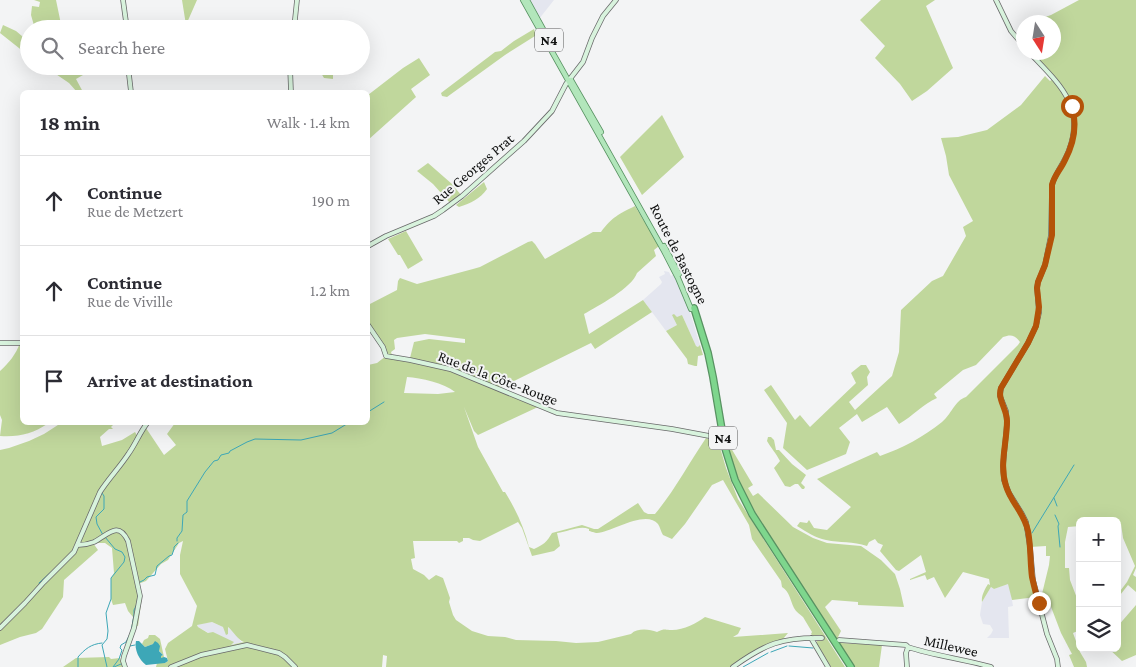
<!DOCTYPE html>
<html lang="en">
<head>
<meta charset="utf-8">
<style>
  :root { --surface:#fff; --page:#f7f7f7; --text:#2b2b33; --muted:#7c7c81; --line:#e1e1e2 }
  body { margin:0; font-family:"Crimson Pro",serif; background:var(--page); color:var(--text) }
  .controls { position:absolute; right:15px; bottom:15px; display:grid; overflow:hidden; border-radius:8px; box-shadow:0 5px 20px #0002 }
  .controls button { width:45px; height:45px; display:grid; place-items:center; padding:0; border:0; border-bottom:1px solid var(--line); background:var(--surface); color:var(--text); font:25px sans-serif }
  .compass { position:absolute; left:1016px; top:15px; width:45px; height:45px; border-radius:50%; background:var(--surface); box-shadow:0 5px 20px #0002; rotate:168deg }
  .stop { position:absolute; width:15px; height:15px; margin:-11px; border:4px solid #b45309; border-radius:50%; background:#fff }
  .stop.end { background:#b45309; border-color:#fff; box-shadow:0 1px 5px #0008 }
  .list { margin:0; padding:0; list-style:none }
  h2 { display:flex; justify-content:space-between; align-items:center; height:65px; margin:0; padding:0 20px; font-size:21px }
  h2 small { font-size:16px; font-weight:400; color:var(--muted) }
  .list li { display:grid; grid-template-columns:32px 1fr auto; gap:15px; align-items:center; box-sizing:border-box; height:90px; padding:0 20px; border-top:1px solid var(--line) }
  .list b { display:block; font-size:19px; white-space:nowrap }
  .list p { margin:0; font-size:16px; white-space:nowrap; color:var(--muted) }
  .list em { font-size:16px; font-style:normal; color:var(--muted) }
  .icon { flex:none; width:28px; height:28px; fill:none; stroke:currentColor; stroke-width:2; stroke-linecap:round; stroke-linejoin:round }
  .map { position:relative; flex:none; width:1136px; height:667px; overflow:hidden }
  .search { position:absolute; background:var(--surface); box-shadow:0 5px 20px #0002; left:20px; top:20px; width:350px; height:55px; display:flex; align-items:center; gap:12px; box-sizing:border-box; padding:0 18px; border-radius:28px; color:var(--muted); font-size:19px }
  .panel { position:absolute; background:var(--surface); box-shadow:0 5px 20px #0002; left:20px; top:90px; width:350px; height:335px; border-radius:8px }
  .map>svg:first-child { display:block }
</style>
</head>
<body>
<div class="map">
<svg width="1136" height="667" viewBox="0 0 1136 667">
  <rect width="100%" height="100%" fill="#f3f4f5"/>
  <path fill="#e4e6ef" d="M529,0H554L539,19Z
    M664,271L669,272L671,276L675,273L689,309L700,345L699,347L696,346L682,315L677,325L666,331L643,300L661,284L662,282L659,277L665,274Z
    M1009,583L1013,606L1008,607L1009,638H987L991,634L993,630L990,625L983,624L980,615L982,602L991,587L994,589Z
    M212,622L223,627H227L234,632L242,643L230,645L198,627L197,624Z"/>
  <path fill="#c0d79c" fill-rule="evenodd" d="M34,0H56L62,29H35L31,15L32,6L39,7L40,2Z
    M182,0H197L186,25Z
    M881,0H935L926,6L953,68L927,91L912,101L900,84L875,58L885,46L860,20Z
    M1079,0H1136V568L1133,575L1136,577V592L1128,585L1117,599V595L1127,582L1135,566L1123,538L1121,524L1117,525V521H1080V526L1068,527L1065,542V568H1069L1070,580L1080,606V630L1073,633L1080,652L1086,662L1087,667H1074L1069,655L1072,654L1061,633L1048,599L1041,598L1049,565L1050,556H1046V546L1030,547L1036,597L1012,600L1008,584L994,589L991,587L982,602C981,596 985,589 988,584L990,585L989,579L963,572L945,598L934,577L927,580L925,575L910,580V579L926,572L921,555L899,571L896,570L880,551L883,545L878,543L875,539L869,542L867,546C853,541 840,543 826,540C815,538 807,532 797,526L800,522L807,523L809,520L814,528L827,530L851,507L817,479L877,452L880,456C903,448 923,437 942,422C951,415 955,400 966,397L1018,345L1020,342C1015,335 1011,334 1003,337L976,365L963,370L934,394L937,398C923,404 913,416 899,424L887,407L862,422L857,414L839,428L850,442L846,454L807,470L783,448L787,423L764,390L771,385L795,420L800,415L810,427L856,383L851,373L861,365H866L870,372L867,377L868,385L849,402L855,410L892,376L899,352L901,310L932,281L943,276L966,236L963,227L973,221L949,175L946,156L941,138L958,137L987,130L1021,105L1045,76L1050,81L1053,79L1029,53L1054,52V22H1030L1051,15Z
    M3,25L16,31L29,42V56L0,33Z
    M534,29L535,32V36L505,55L447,97L442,96L441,93L495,52L501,51L514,41Z
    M419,58L430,75L411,89L416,97L368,140V95L403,68Z
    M44,66H95L81,72L83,75L76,79L83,92H77L69,83Z
    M312,66H333V79L324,78L321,73L311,68Z
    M662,115L684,157L642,195L620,157Z
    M428,163L452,184L461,195L450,203L433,184L417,171Z
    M484,182L487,189C480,199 471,203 459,207L456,205Z
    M635,206L659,246L654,250L656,256L637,273C632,288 598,306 584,314L589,334L643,300L652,312L595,349L591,343L500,388L446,366L410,358L414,342L429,339L465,343V339L425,334L397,338L394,340L395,349L391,352L392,355L390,358L445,369L538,407L478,435L474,431L464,407L478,447L503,492H505C516,510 524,527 529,547L534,549C543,545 547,542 552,533L582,525L594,529H598L638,503L644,512L648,514H655C675,490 689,463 706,438L719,444L726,468L738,499L845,667H831L817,644V641L824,640L820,635L813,636L811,634L812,632C809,627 806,622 803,617C800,614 796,612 794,608C790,600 790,592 782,587L781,581L752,539L749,525L723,480L712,485L685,524L672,539L663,535C661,532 660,527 658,524C646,509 612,532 597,533C595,533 590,531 589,531V529C579,525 568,532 557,533L560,546L554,551L532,556L522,528L518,522L480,541L473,540L469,538H463V541L459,543L457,541H413L415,558L411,559L413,569L424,575L429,580L436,575L443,578L450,598L449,602L453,615L456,620L472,631L488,636L505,637L516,640L556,641L576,643L598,642L631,634C637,628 649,629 657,632C666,628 663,630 672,630C684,630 697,623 705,617L741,628L738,634L733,637L788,633L783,639L770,643L757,650L730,667H386L387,656L383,655L382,667H297L295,665V667H156L157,663H165L168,661L165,649L168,643L192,626L197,606L180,574V555L183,541L179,543L168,560L161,564L146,581L138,584L142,597L138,626L131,628L133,617L128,611L125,603L113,605L111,599V578L114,573L112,548L105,543H93L98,550L64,580L63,597L42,629L36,633L20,637L0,645V450L9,448L29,441L44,434L61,423H115L111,427L113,429H109L100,437L102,446L122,440L135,432L138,437L146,428L164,455L176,445L167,434L175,423L368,422V365L377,363L386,356L368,325V305L397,290L398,281L400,278L417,284L473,269L480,267L528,242L532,241L535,244L545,259L593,232H601C612,217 619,214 635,206ZM407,377C421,378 444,383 455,392L438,394L404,393ZM212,622L223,627L226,635L228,634V627C234,632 238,640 244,642L231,645L234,642L213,632L208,633L198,627L197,625Z
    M406,231L423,260L408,269L400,255H398L388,239Z
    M674,314L677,317L682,315L696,346L698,347L700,345L703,355L698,356L697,366H695L688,364L687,359L666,331L677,325L672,315Z
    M20,343H22V422L49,423C32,434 20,437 0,436L2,420L0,415V371C9,363 16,354 20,343Z
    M768,437H771L774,440L776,450H779L792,464L806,475L801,483L805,487L804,489H802L798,484H795L790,487L785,486L774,468L780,461C776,453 771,448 767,441Z
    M729,448H731L753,485L748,488L753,496L758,493L793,527L813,538L827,543L861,546L881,560L895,574L900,589L904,607L858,605V602L832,600L825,607L841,631L838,637L841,643L882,645L879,667H854L795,577L796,576C772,538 737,492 729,448Z
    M1136,605V655L1122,661L1108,648H1117V627Z
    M149,635H155L160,639L164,657L161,659L160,656L163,655L153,644L145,647L142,644L144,640L148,638Z
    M109,657L111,659L120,658L123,667H63L76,658Z"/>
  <path fill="#3da7b7" d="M136,641H139L145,647L153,644L155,641L158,643L160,646L159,651L163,655L161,656V658L164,657L167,658L168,661L165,663L146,665C139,660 134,649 136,641Z"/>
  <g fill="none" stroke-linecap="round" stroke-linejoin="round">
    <path stroke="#3da7b7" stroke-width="1" d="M368,412L384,402
      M102,493L104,496V509L96,517L97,524L103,535
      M1054,498L1057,506
      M1055,515L1059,524L1058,526L1060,547
      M1032,533L1074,465
      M105,537L115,549L122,552L125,557L124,562L111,578V599L106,613L108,631L107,639L102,645L107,667
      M177,541V538L182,531L183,515L187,512V501L205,472L214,461L218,460L221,455L229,453L230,451L247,442L255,439L301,440L332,433L350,422
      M140,582L144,580L147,577L155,575L157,566L169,556L172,555L174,549V547L178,543
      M39,583L63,561
      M130,646L135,645
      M789,646L813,648
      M771,652L787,646
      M78,667V657C85,649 91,644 102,643
      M113,667L119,659L122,650L120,648L121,645L126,642L131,632L134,615V610L137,604L138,594L136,586
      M114,667L121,664
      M743,667L768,653"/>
    <defs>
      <path id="secondary" d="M123,0L127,29
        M996,0L1011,31L1024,46
        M294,29L297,0
        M1029,52C1057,82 1086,105 1069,150C1065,162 1055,173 1052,185L1051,235L1045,265L1038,282L1037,288L1039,313L1036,326L1028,343L1001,388L1000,396L1006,411L1007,423L1003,466L1004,480L1009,493L1022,514L1026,522L1030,547L1033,580L1047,634L1057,659L1058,667
        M128,66L131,92
        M290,66L291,92
        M368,246L386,236L434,216L443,210L462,196L524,141L552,111L566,84L583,62L592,38L603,16L616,0
        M368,325L383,347L386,356L410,360L450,369L557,413L672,429L720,438
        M0,343H22
        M78,545C84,545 89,544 94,542C108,535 118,520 128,541L140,596L134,628L124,656L123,661L125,667
        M0,628L25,603L44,582L74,552L100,492C109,478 120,467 129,453C136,443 140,432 148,422
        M811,638L828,667
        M839,640L906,645L908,647C935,656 964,659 991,667
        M171,667L201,655L247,645L279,653L285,657L295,667
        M733,667C765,644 782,637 822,638
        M907,667L906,653L908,647"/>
      <path id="primary" d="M523,0L664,251L678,278L691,309
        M527,0L543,29
        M571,80L601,132
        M664,246L679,274"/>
      <path id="highway" d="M694,308L708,353L713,377L725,448L735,480L752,514L851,667"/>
    </defs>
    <use href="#secondary" stroke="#69696a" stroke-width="5.5"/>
    <use href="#primary" stroke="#589262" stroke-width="6"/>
    <use href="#highway" stroke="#589262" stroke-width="8"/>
    <use href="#secondary" stroke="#d8f3dd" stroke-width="4"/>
    <use href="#primary" stroke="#b2e6bb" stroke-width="4.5"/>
    <use href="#highway" stroke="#7ed68d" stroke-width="5.5"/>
  </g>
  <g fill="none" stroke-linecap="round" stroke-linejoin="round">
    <path stroke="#b45309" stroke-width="6" d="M1039,603C1036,595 1034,586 1032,577C1030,562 1031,546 1028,531C1024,512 1011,503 1006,486C999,464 1007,443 1007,421C1007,409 997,399 1001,388L1028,343L1036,326L1039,307L1037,288L1038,282L1045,265L1052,235V185C1054,176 1061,169 1065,160C1074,143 1077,124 1072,106"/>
  </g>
  <g text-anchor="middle" stroke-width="4" stroke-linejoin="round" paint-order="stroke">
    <g fill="#f3f4f5" stroke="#565657" stroke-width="1">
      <rect x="535" y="28.5" width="28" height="23" rx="4"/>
      <rect x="709" y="426.5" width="28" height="23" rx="4"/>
    </g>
    <g font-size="14" font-weight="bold" fill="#121313">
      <text x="549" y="45">N4</text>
      <text x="723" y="443">N4</text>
    </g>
    <g font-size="15" fill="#121313" stroke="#f3f4f5">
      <text transform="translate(473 169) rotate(-40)" y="5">Rue Georges Prat</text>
      <text transform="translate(679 254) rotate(63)" y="5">Route de Bastogne</text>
      <text transform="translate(498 378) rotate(21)" y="5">Rue de la Côte-Rouge</text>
      <text transform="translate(951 646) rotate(13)" y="5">Millewee</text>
    </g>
  </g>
</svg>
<div class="controls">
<button>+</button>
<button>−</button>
<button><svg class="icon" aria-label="layers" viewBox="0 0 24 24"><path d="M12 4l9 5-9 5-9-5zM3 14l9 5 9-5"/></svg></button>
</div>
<svg class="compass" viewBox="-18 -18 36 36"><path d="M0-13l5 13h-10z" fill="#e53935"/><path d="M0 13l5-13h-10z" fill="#7c7c81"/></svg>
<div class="stop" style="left:1072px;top:106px"></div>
<div class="stop end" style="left:1039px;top:603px"></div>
<div class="search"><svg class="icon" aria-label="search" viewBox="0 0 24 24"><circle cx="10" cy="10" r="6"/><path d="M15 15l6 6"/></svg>Search here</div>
<section class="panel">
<h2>18 min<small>Walk · 1.4 km</small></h2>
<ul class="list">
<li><svg class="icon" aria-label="ahead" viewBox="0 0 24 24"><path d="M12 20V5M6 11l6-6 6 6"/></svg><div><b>Continue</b><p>Rue de Metzert</p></div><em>190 m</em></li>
<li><svg class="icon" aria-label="ahead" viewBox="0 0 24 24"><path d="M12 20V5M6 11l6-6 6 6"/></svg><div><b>Continue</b><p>Rue de Viville</p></div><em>1.2 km</em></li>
<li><svg class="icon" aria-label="arrive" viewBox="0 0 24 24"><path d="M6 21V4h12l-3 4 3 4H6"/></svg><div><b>Arrive at destination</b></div></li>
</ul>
</section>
</div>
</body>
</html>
